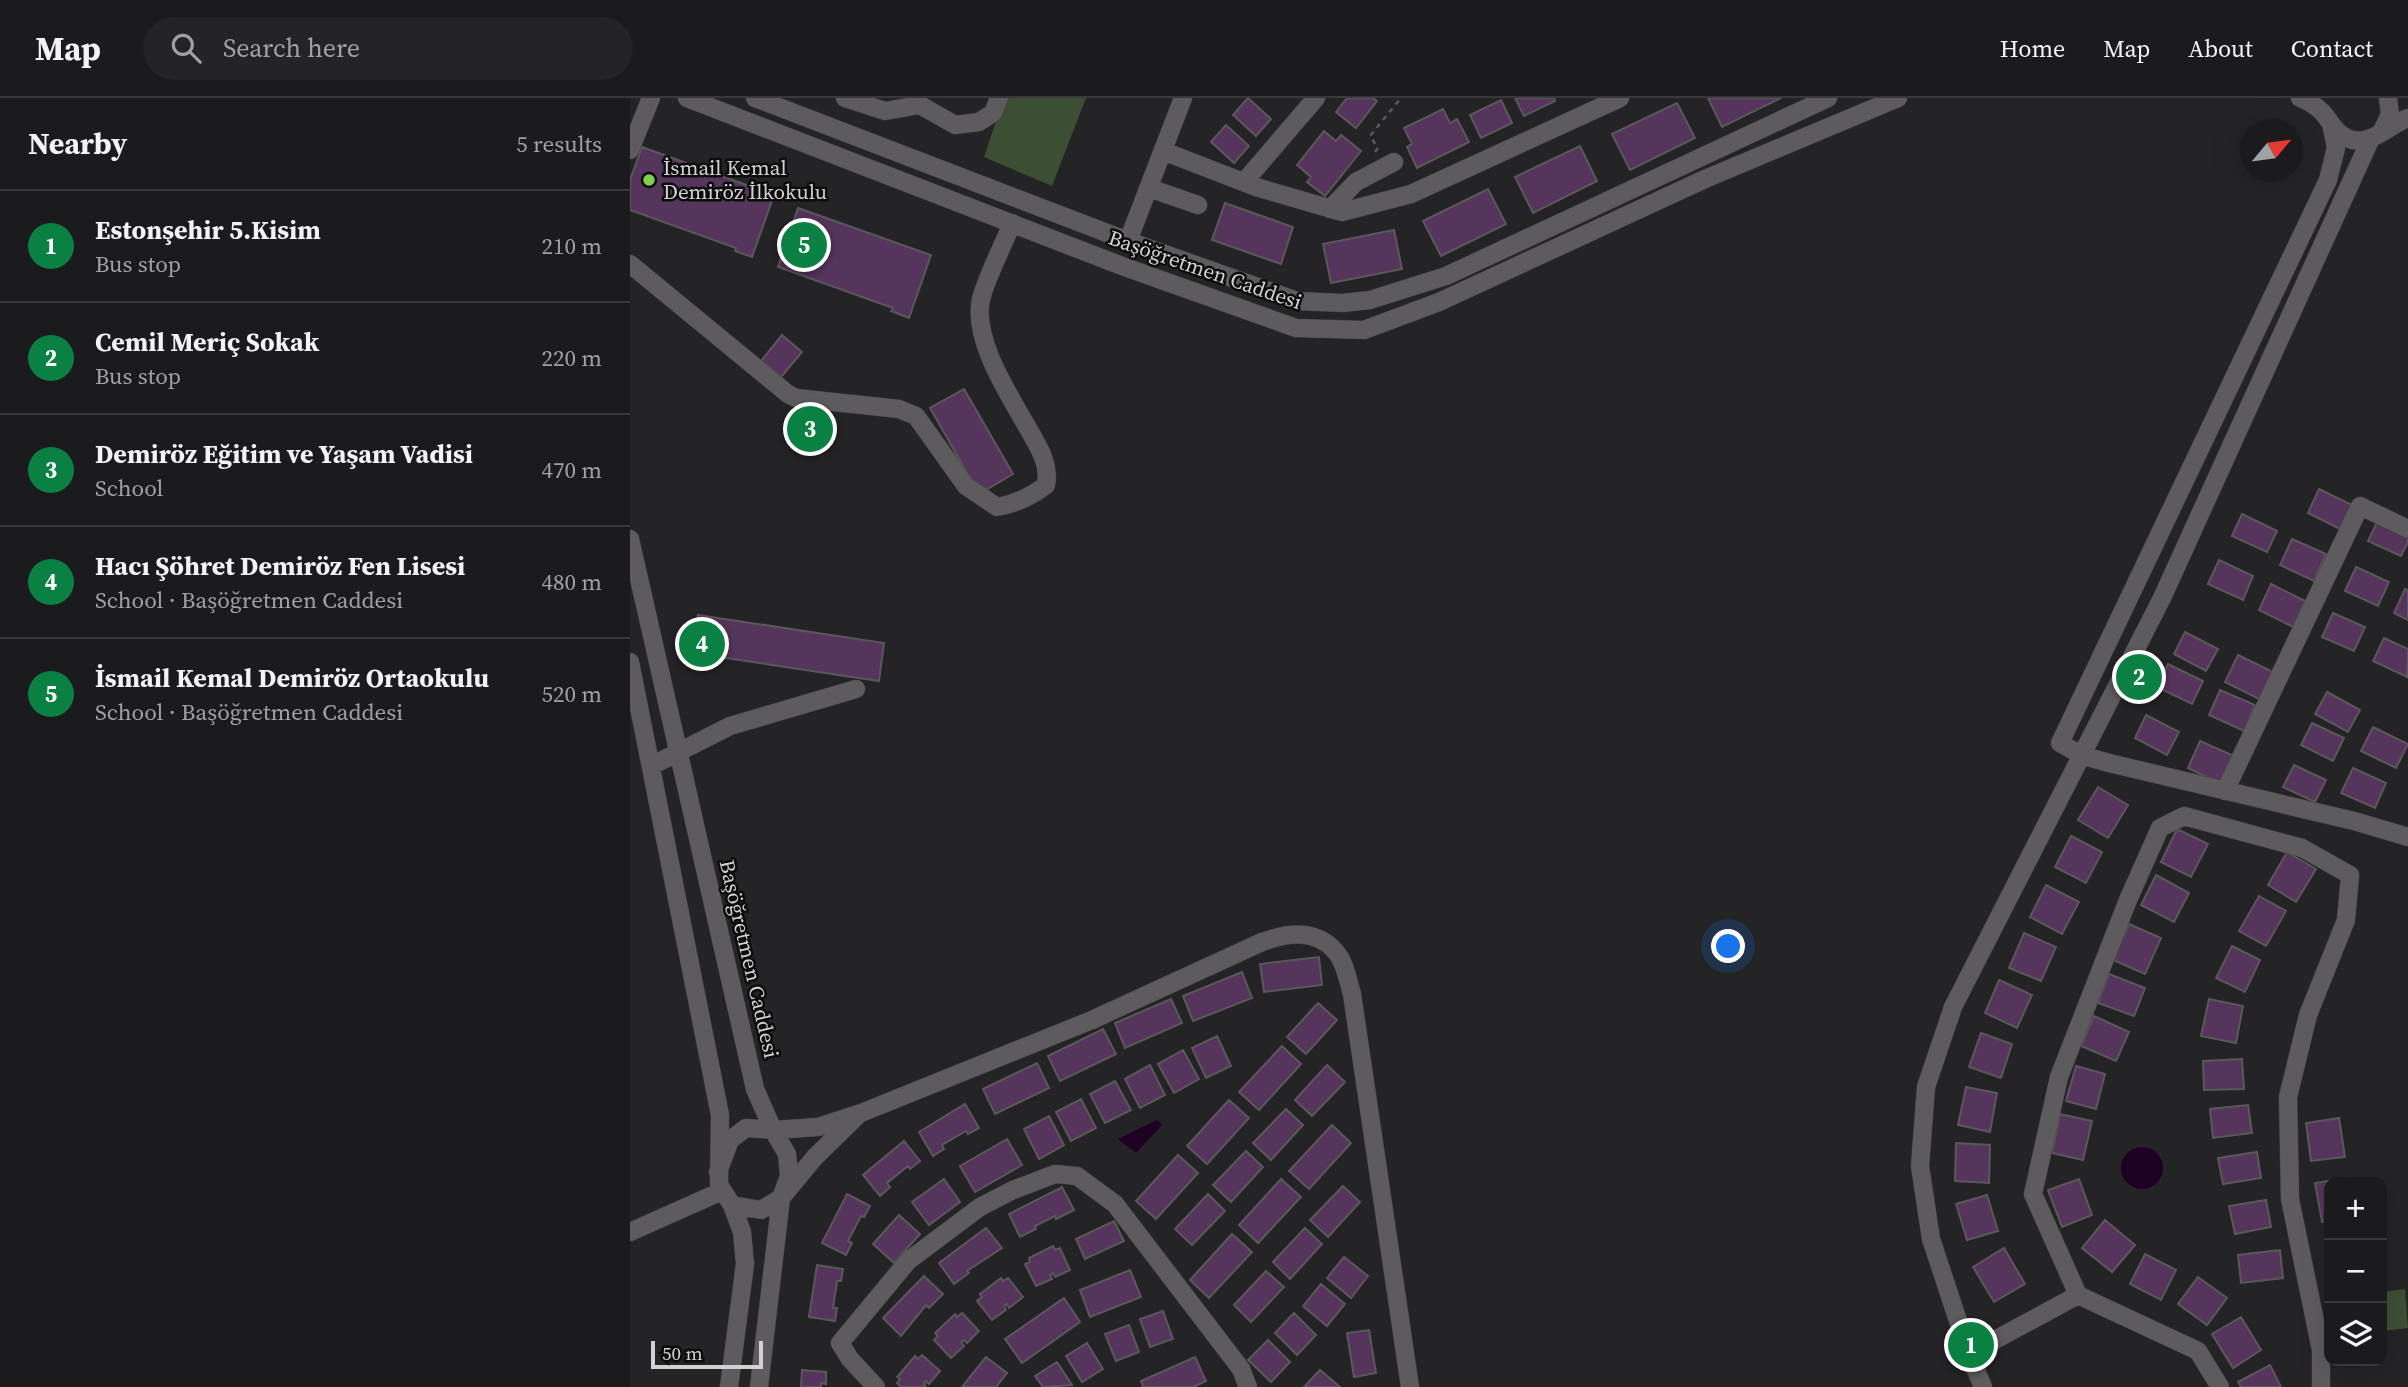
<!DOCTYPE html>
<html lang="en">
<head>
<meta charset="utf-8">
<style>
  :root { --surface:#1b1a1c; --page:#242325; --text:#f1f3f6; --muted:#a0a1a3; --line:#39383b; --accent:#0b8043 }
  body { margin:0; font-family:"Source Serif 4",serif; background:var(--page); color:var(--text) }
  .controls { position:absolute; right:21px; bottom:21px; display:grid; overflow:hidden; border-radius:14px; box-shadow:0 7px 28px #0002 }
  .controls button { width:63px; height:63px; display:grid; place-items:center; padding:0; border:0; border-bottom:2px solid var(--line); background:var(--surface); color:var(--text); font:35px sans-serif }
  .compass { position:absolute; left:1610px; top:21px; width:63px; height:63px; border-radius:50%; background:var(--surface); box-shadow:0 7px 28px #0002; rotate:61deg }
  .scale { position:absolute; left:21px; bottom:18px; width:112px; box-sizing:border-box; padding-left:7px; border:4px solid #d3d2d3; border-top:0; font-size:19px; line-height:24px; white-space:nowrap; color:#d3d2d3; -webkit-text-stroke:5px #0d0c0d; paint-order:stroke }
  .you { position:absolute; left:1099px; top:849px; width:24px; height:24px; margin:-18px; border:5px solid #fff; border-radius:50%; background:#1a73e8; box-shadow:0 0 0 10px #1a73e833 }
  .badge { display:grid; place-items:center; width:46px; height:46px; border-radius:50%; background:var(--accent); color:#fff; font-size:23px; font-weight:700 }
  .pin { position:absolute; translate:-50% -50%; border:4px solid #fff; box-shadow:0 2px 7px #0006 }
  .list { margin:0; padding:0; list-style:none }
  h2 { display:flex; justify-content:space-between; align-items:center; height:91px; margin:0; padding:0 28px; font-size:30px }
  h2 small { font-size:23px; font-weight:400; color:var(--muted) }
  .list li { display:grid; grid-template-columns:46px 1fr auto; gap:21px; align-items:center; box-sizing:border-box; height:112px; padding:0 28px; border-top:2px solid var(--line) }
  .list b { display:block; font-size:26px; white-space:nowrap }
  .list p { margin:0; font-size:23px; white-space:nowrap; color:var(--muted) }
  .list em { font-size:23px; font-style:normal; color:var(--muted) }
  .icon { flex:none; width:38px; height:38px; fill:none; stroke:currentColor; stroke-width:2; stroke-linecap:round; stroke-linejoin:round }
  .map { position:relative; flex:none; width:1778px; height:1289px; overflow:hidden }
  header { display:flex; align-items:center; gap:42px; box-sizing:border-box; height:98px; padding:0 35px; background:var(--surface); border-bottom:2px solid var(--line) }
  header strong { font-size:33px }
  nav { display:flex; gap:38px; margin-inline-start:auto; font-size:24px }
  .search { width:490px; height:63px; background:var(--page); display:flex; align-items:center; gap:18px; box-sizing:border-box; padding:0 24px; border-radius:38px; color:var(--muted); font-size:26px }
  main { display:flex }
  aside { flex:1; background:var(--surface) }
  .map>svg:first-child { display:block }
</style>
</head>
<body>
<header>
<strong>Map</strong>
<div class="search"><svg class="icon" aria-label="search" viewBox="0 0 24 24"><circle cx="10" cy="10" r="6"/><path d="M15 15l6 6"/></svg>Search here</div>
<nav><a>Home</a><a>Map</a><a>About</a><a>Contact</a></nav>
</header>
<main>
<aside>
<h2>Nearby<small>5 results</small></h2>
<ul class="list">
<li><span class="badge">1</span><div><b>Estonşehir 5.Kisim</b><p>Bus stop</p></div><em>210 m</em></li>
<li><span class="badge">2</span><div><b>Cemil Meriç Sokak</b><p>Bus stop</p></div><em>220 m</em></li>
<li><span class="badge">3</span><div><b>Demiröz Eğitim ve Yaşam Vadisi</b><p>School</p></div><em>470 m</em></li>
<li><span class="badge">4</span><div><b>Hacı Şöhret Demiröz Fen Lisesi</b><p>School · Başöğretmen Caddesi</p></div><em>480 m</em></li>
<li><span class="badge">5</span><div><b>İsmail Kemal Demiröz Ortaokulu</b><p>School · Başöğretmen Caddesi</p></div><em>520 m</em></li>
</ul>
</aside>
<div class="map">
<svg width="1778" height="1289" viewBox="0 0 1778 1289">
  <rect width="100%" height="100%" fill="#242325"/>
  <path fill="#3c4f33" d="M374,0H456L422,88L354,59Z
    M1775,1191L1778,1230L1752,1233V1194Z"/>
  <path fill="#1e0223" d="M527,1022L532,1027L506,1055L488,1041Z
    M1491 1070a21 21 0 1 1 42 0a21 21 0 1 1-42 0Z"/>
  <path fill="#55355b" stroke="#5a585b" stroke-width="2" d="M618,0L641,21L626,38L603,17Z
    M717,0H743L747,3L726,30L706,14Z
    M885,0H924L925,3L894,18Z
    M1078,0H1151L1092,29Z
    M871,2L882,25L851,40L840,17Z
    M1047,5L1065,40L1000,72L982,36Z
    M813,11L820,25L827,21L839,44L787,70L777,49L782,46L774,30Z
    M596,27L619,48L604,65L581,44Z
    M694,33L706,43L711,37L731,53L695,98L677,84L681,79L667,67Z
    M950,48L967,83L903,115L885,79Z
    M12,49L144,97L122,159L105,153L106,150L0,112V82Z
    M858,91L876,126L811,158L793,123Z
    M595,105L663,129L651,166L582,142Z
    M168,110L301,157L279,220L261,213L263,210L148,169Z
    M764,132L772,171L701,185L693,146Z
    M152,237L172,254L151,279L131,263Z
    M334,291L383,376L349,396L300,310Z
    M1689,391L1724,408L1712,432L1678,415Z
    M1612,416L1647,433L1637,454L1602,438Z
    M1749,420L1778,434V444L1771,458L1738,443Z
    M1662,441L1696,456L1684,483L1650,467Z
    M1589,462L1623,478L1613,502L1578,486Z
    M1726,469L1759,484L1748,508L1715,493Z
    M1641,486L1675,503L1663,529L1629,512Z
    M1775,491L1778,492V522L1764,515Z
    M1703,515L1735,529L1724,553L1692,539Z
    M68,517L254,545L249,583L63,555Z
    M1555,534L1588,551L1576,573L1544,556Z
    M1754,540L1778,551L1777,579L1743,563Z
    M1608,557L1643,574L1629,601L1595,584Z
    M1538,566L1573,583L1562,606L1527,589Z
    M1590,592L1625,607L1614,633L1579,617Z
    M1697,594L1730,612L1718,634L1685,616Z
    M1516,617L1549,634L1537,657L1505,640Z
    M1682,625L1714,640L1703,663L1671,647Z
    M1743,629L1778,646L1766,670L1731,653Z
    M1570,643L1604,658L1591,686L1558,670Z
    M1664,667L1696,682L1685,704L1653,689Z
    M1723,670L1756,685L1745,710L1711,695Z
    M1468,689L1498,707L1478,740L1448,722Z
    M1547,731L1578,746L1561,779L1531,764Z
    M1441,738L1472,754L1456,785L1425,769Z
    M1657,754L1686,771L1666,804L1638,787Z
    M1526,777L1559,795L1544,824L1511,807Z
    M1416,787L1449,804L1432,836L1400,819Z
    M1629,798L1656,813L1636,848L1609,833Z
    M1499,826L1531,840L1515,876L1483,862Z
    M1394,835L1426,849L1411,883L1379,870Z
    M1602,848L1630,862L1615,894L1586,880Z
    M689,859L692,887L634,894L630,866Z
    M612,874L622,900L563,923L553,898Z
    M1479,876L1515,890L1504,918L1468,905Z
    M1369,882L1402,897L1387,930L1355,915Z
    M541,901L552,925L495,950L485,925Z
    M1579,901L1613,908L1606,945L1571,938Z
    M688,905L707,922L676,956L657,939Z
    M1464,918L1499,934L1486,963L1451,948Z
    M473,931L486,956L430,983L418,958Z
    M1351,935L1382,946L1371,980L1339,969Z
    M587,938L601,968L576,980L562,950Z
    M652,948L671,966L629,1012L609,994Z
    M553,952L569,981L544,995L528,966Z
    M1612,961L1614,991L1574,992L1573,963Z
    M407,965L419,990L365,1016L353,991Z
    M520,967L535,997L510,1010L495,981Z
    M697,967L715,984L682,1018L665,1002Z
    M1446,968L1475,976L1466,1011L1436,1003Z
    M485,983L501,1012L475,1025L460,996Z
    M1336,989L1367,995L1360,1034L1328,1027Z
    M451,1001L466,1030L441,1043L426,1014Z
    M599,1002L619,1020L577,1066L557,1048Z
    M335,1006L349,1030L338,1036L336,1033L312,1047L314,1051L303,1058L289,1034Z
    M1618,1007L1622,1035L1583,1040L1580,1011Z
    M656,1011L673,1027L641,1062L623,1045Z
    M1430,1016L1462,1023L1453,1062L1422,1055Z
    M419,1018L434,1047L409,1061L394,1031Z
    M1709,1020L1715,1059L1681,1063L1676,1025Z
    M702,1027L721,1045L679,1091L659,1073Z
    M377,1041L392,1067L345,1094L330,1068Z
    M274,1043L290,1063L280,1071L278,1068L257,1085L260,1089L250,1098L233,1077Z
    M1326,1045L1360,1047L1359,1085L1325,1083Z
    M616,1053L633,1069L601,1104L583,1087Z
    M1627,1054L1631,1080L1593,1086L1588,1060Z
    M548,1057L568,1075L526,1121L506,1103Z
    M1716,1080V1084H1699V1122L1692,1124L1685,1085Z
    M314,1081L330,1104L299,1127L282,1104Z
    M651,1081L671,1099L628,1145L609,1127Z
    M1449,1081L1462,1117L1432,1129L1418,1092Z
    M713,1088L730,1104L698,1139L680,1122Z
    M432,1089L444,1112L426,1121L425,1118L405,1128L406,1131L390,1139L379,1116Z
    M217,1096L240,1108L234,1119L231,1118L218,1143L222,1145L216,1157L192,1145Z
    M578,1096L595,1113L562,1147L545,1131Z
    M1357,1097L1368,1133L1337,1142L1326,1106Z
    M1636,1102L1641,1129L1605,1136L1599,1108Z
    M269,1117L290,1136L264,1165L243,1146Z
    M1475,1122L1505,1147L1482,1174L1452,1150Z
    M484,1123L494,1143L455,1161L446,1141Z
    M356,1130L372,1150L337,1173L339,1175L324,1186L309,1165Z
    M675,1130L692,1146L660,1181L643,1164Z
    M602,1136L622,1154L579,1200L560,1182Z
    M423,1148L425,1152L430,1150L440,1172L425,1179L423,1175L420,1177L422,1181L406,1188L395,1166L400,1164L399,1160Z
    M1374,1150L1395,1186L1364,1204L1343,1169Z
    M1650,1152L1653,1180L1611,1185L1608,1157Z
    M1515,1156L1546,1172L1531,1202L1500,1186Z
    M714,1159L738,1178L721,1200L697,1180Z
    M187,1167L213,1171L211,1183H207L203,1210H207L205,1223L179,1219Z
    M500,1172L511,1199L460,1219L450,1192Z
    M636,1173L654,1189L621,1224L604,1207Z
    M294,1178L313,1196L299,1210L296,1207L271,1238L253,1220Z
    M1568,1179L1597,1200L1577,1227L1548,1206Z
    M371,1180L373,1183L378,1180L393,1199L379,1210L377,1206L374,1208L376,1212L362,1222L347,1203L352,1199L350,1196Z
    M691,1186L715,1206L697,1228L673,1208Z
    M434,1200L450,1224L392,1265L375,1241Z
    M533,1213L543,1241L520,1249L510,1221Z
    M332,1215L349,1233L337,1245L334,1242L331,1244L334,1248L321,1260L304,1242L308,1238L305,1235L325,1216L327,1219Z
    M664,1215L686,1237L667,1257L645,1235Z
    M1611,1219L1631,1252L1603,1270L1582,1236Z
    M499,1227L509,1254L486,1263L475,1236Z
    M739,1232L746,1275L724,1279L717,1235Z
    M638,1242L660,1264L641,1284L618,1262Z
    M457,1245L473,1271L452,1284L436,1258Z
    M292,1257L310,1273L299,1286L296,1283L294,1286L296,1289H271L267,1285L270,1281L267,1279L285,1258L288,1261Z
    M356,1259L377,1275L366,1289H332Z
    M565,1259L576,1283L563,1289H513L511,1283Z
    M427,1264L442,1287L413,1289L405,1278Z
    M1640,1267L1651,1289H1611L1608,1284Z
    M172,1272L196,1274V1286L191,1285V1289H171Z
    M690,1272L710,1289H674Z"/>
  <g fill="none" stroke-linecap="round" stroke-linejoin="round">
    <defs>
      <path id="minor" d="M57,0L492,168L666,230L734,232L809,204L1075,81L1268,0
        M125,0L498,143L667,203L713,205L740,202L816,178L1198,0
        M215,0L255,13L290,7L325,27L349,24L363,15L369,0
        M1670,0C1680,4 1691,11 1697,20C1707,35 1718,47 1738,41C1752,37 1764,25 1778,20
        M1702,30L1706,50L1698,82L1430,645L1451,657L1479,665L1724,723L1778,739
        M1752,33L1760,16L1758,0
        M0,52L21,0
        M533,53L626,89L712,114L781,96L990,0
        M614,84L686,0
        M519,90L568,107
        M700,111L726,84L764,64
        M498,143L553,0
        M0,166L158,296L166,300L269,311L286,318L336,388L367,409C384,406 402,398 416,387C420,366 409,350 399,332C380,298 342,242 351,201C357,178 373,148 382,125
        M0,441L125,991L143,1032L157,1056L159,1078L151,1100L129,1289
        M0,564L90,1017L89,1087L102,1107L112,1134L115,1166L99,1289
        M21,668L100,628L226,591
        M1595,693L1730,408L1778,431
        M88,1074L100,1042L116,1030L143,1032L188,1029L231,1015L462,922L632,844C657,835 686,830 706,854C715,864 718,883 722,896L780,1289
        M102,1107L131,1112L151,1100L185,1059L228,1017
        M0,1134L92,1093
        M1448,1197L1568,1253L1590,1289
        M1339,1256L1448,1197L1403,1096L1429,979L1498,802L1530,730L1554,718L1672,750L1720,777L1716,822L1678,917L1658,999L1660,1101L1691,1252V1289
        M246,1289L220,1261L210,1245L278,1163L350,1109L383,1092L425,1076L447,1078L485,1106L611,1271L618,1289
        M1353,1289L1339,1256L1301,1141L1290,1068L1296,989L1323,909L1532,500L1741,40"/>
    </defs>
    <use href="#minor" stroke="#413f41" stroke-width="19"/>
    <path stroke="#59585a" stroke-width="2.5" stroke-dasharray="5 5" stroke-linecap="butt" d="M745,54L748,50L740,38L771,0"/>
    <use href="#minor" stroke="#5d5b5d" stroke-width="18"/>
  </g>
  <circle fill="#7fd052" stroke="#0d0c0d" stroke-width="2.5" cx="19" cy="82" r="7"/>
  <g text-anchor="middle" stroke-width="5" stroke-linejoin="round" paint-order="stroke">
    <g font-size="21" fill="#d3d2d3" stroke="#0d0c0d" text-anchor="start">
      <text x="33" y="77">İsmail Kemal<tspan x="33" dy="24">Demiröz İlkokulu</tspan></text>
    </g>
    <g font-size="21" fill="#d3d2d3" stroke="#0d0c0d">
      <text transform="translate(575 172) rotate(19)" y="7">Başöğretmen Caddesi</text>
      <text transform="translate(119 861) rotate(77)" y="7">Başöğretmen Caddesi</text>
    </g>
  </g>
</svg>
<div class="controls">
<button>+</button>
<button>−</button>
<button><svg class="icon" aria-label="layers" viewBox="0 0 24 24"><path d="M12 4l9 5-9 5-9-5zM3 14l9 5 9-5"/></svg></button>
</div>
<svg class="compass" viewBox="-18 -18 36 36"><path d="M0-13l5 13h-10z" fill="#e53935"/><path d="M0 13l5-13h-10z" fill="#a0a1a3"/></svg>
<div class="scale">50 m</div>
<div class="you"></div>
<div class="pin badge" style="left:1341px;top:1247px">1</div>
<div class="pin badge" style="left:1509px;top:579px">2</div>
<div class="pin badge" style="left:180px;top:331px">3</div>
<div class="pin badge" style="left:72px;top:546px">4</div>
<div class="pin badge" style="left:174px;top:147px">5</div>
</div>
</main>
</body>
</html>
